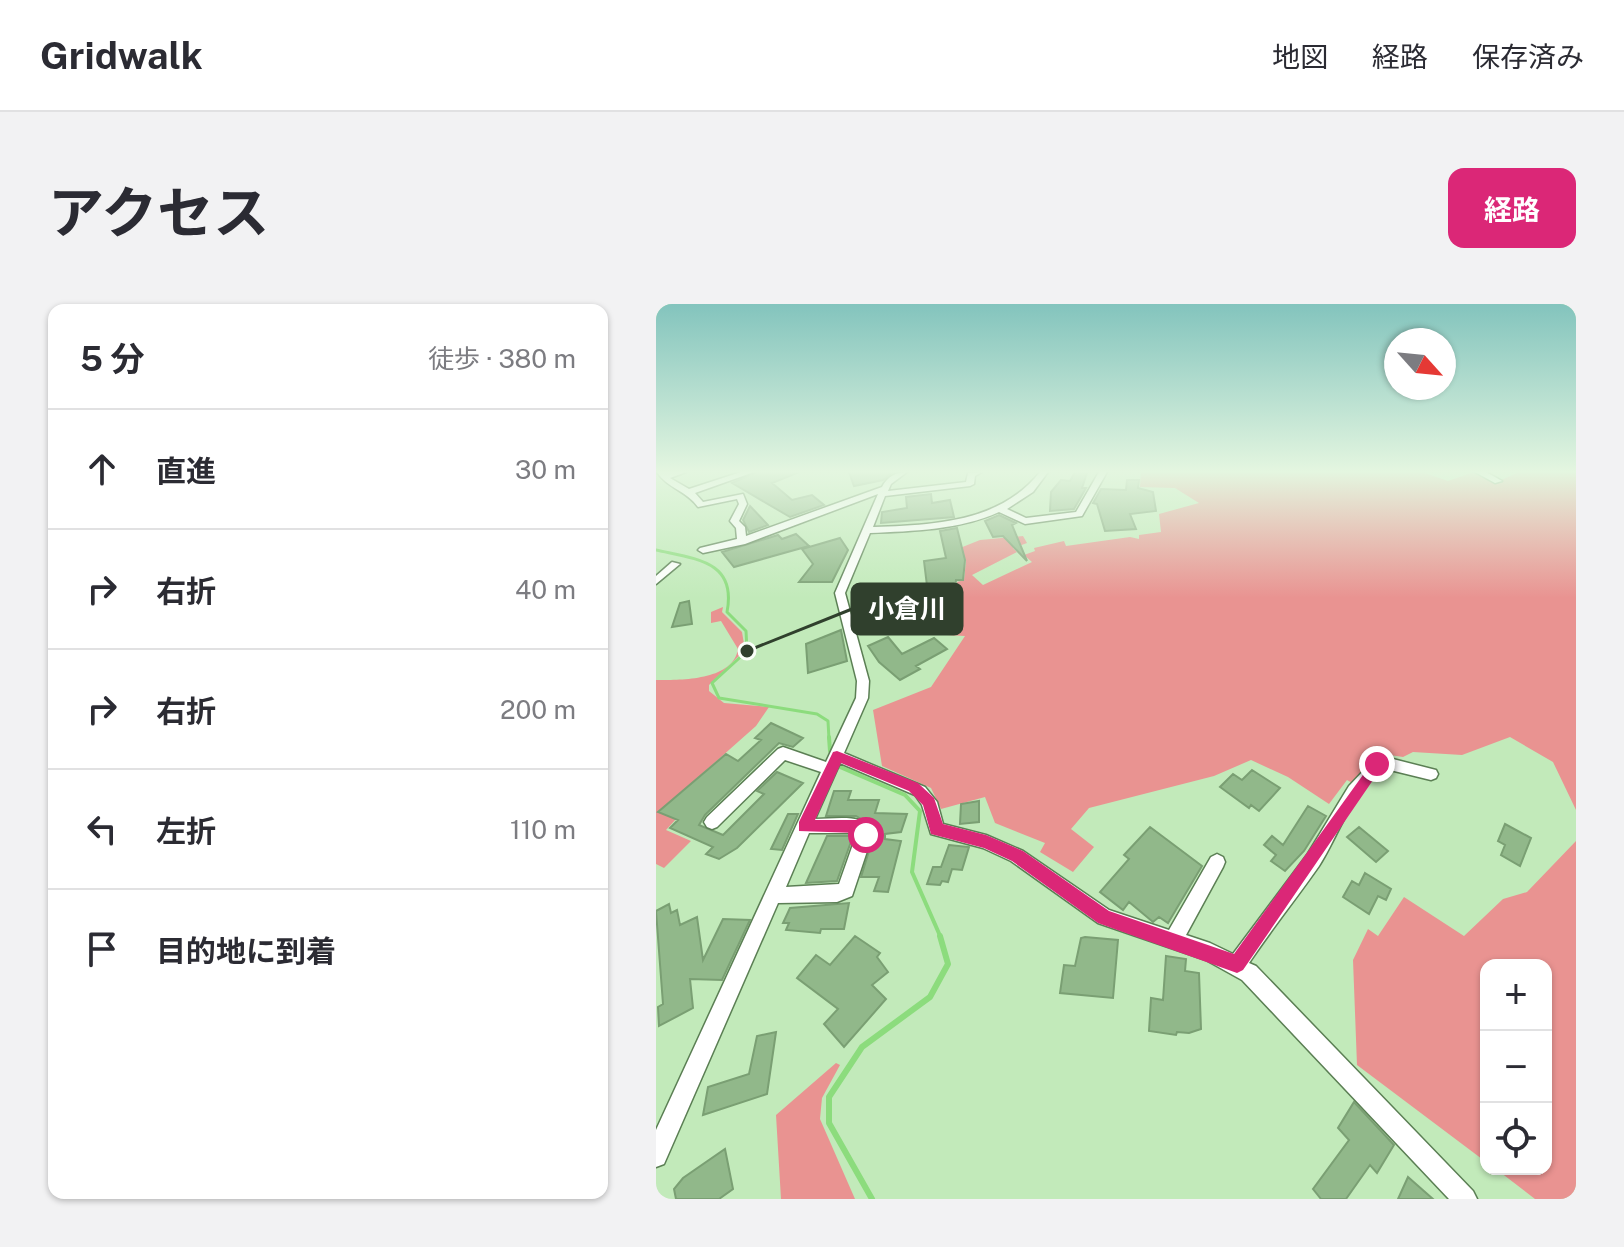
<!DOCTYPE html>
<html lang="ja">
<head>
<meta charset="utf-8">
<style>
  :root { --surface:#fff; --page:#f2f2f3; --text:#2b2b33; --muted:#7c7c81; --line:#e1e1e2; --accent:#db2777 }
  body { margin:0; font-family:"Public Sans","Noto Sans JP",sans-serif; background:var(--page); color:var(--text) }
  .controls { position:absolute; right:24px; bottom:24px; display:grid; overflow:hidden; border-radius:16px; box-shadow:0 2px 6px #0004 }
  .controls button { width:72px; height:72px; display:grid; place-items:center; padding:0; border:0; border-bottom:2px solid var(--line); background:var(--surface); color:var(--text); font:40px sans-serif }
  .compass { position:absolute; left:728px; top:24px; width:72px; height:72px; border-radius:50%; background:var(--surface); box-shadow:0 2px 6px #0004; rotate:117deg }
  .stop { position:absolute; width:24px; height:24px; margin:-18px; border:6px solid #db2777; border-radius:50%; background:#fff }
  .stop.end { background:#db2777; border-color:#fff; box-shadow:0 2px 8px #0008 }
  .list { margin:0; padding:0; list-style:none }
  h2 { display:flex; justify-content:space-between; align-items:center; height:104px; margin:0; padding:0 32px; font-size:34px }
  h2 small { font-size:26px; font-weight:400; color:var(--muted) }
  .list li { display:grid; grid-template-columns:52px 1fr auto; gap:24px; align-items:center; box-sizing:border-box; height:120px; padding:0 32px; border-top:2px solid var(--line) }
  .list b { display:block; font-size:30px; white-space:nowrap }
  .list em { font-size:26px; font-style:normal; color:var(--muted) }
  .icon { flex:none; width:44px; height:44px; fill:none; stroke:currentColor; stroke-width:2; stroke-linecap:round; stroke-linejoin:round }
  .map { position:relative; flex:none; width:920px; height:895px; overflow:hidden; border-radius:16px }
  header { display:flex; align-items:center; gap:48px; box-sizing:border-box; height:112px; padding:0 40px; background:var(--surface); border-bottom:2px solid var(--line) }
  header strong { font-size:38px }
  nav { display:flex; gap:44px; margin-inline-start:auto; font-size:28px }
  .intro { display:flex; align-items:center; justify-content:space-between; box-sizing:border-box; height:192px; padding:0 48px }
  h1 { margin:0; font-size:56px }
  .button { padding:20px 36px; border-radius:16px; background:var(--accent); color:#fff; font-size:28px; font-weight:700 }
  main { display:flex; gap:48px; padding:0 48px }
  aside { flex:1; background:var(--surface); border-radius:16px; box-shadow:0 2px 6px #0004 }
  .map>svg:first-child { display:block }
</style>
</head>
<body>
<header>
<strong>Gridwalk</strong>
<nav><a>地図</a><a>経路</a><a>保存済み</a></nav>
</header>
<div class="intro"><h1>アクセス</h1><a class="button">経路</a></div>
<main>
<aside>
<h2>5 分<small>徒歩 · 380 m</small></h2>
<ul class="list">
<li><svg class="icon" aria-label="ahead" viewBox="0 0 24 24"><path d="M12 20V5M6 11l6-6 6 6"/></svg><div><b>直進</b></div><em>30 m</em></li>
<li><svg class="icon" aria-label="right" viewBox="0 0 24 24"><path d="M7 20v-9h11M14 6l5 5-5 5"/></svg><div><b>右折</b></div><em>40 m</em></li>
<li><svg class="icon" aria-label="right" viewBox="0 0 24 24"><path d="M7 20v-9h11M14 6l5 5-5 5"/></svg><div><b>右折</b></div><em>200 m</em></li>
<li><svg class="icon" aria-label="left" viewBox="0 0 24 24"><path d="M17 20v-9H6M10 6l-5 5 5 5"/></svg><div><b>左折</b></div><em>110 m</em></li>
<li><svg class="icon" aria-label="arrive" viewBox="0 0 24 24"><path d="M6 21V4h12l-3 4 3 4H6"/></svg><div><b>目的地に到着</b></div></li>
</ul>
</aside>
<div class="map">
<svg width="920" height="895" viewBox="0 0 920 895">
  <rect width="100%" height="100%" fill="#c2eaba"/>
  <path fill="#e99391" d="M485,168H766L792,177L818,168L841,178L863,168H920V506L897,458L854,433L806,451L757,448L747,453L734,451L713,454L698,480L691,476L673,500L632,473L595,456L558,472L433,504L415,525L438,543L417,568L384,548L389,539L339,519L329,493L285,505L275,484L226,462L217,406L275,383L309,332L273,330L287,301L272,300L273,291L302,289L301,278L308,276L310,257L304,244L324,236L367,232L371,239L357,244L361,248L316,271L327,281L376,258L368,251L379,247L378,244L408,237L410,242L474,233L483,235V231L505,228L503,210L543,199L519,184L484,183Z
    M67,303L66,308L86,328L89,346L53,381V387L68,399L113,403L100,422L3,508L20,515L10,526L35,537L8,564L0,560V376C24,376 77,377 82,345L65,317L55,319V308Z
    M920,537V895H879L840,865H890V661H830V858L701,761L697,656L712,625L722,632L748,593L808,632L847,595L871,588Z
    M180,759L184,761L166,794L164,815L199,895H125L120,811Z"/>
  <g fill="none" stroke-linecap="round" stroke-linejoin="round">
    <path stroke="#8cdc7d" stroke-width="3" d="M0,246C40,255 81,257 71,308L90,327L91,347L56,379L63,394L161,410L172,417L173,435"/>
    <path stroke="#8cdc7d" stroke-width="4" d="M173,433L174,447
      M184,463L249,491L264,507L256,568L285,634"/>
    <path stroke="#8cdc7d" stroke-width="6" d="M216,895L173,819V793L206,743L274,693L292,660L284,632"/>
  </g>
  <path fill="#91b88a" stroke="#7a9f73" stroke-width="2" d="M101,168H143L116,179L136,196L156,191L168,201L134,213L76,179Z
    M193,168H237L227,176L198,182Z
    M419,168L431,169L426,184H430L418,205L394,207L395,188L405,176L414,177Z
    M471,176H483L482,184L497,188L500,207L474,210L480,225L449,227L441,200L437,199L445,185L470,186Z
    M275,190L276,199L294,196L298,213L225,219L226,208L251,204L250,193Z
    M94,202L112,221L93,228L87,216Z
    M343,211L360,219L356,221L371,257L347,232L337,233L329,217Z
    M301,224L309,256L307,276H300L299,288L272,290L268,257L290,254L284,227Z
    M140,230L153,242L78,263L66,248L122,231L126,235Z
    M184,234L192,246L176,278H143L157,260L146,245Z
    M33,297L36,320L16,323L24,299Z
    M185,326L191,357L152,369L150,340Z
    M232,333L246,350L278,334L291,345L260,362L264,365L244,376L223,358L212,342Z
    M115,419L147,434L137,443L123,439L49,511L43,521L67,531L108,490L101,487L121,468L147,479L81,544L63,555L50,550L57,543L14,524L22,516L2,508L70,450L82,457L105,436L99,434Z
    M596,466L624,484L603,507L595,501L593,504L564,483L577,470L586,476Z
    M178,487H195L192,496H223L219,509L251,510L245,528L229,530V535L245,537L232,588L218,587L223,573H205L220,524L200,512H170Z
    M323,497V518L304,520L305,500Z
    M652,502L670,512L648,547L629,567L615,557L620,551L608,541L616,532L627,541Z
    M132,510H142L126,546L115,545Z
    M849,520L875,534L864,562L845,551L849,541L842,537Z
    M494,523L546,562L512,619L503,613L497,618L473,598L467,606L444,588L473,555L468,551Z
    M703,523L732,547L720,558L691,533Z
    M171,532H197L181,577L150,579Z
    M293,541L313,543L306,566L296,565L292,578L286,577L284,581L271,580L277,563H285Z
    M709,569L735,585L730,596L722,592L713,610L687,593L696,577L703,581Z
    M193,599L188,625H165L164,629L130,626L133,619H127L134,604Z
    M13,600L15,609L21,606L24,621L41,613L47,656L67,615L94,616L66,676L34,675L37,704L3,722L2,703L7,700L0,607Z
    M199,632L224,649L221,653L232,668L216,681L230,695L188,743L168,720L182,705L141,674L160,651L174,661Z
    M429,633L462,636L457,694L404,689L408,661L419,662L425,634Z
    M510,652L530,655L529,667L543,669L545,725L533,729L521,728L520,731L493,727L495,694L507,696Z
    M120,728L111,790L47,811L52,783L93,770L101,732Z
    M698,798L738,841L721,869L714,861L690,895H665L657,885L693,836L682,824Z
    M69,845L77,885L63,895H20L18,885L27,874Z
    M752,873L777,895H742Z"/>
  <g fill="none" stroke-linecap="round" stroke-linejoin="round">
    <defs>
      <path id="minor" d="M1,168H30L14,174L33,185L85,168H98L39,189L47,198L87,190L91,200L83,217L89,223L90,232L226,183C231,173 240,168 251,168L235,180L232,187L310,178L312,169L326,168L319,172L318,180L314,182L229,192L217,223C276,221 344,219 384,168H392L377,188L351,205L370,214L420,208L443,168H451L426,212L369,220L343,208C304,226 257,227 214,229L189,289L213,377L212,394L188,449L269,483L281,498L287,520L330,531L367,547L453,606L513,626L555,553L561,550L567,553L569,558L567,563L530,631L554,639L577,650L651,551L693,482L714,460L729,453L780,466L782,470L780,474L775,476L730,465C698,481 682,533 663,562C640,595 615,626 593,659L600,662L817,887L821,895H793L586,676L550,656L442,619L355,557L327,544L275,530L266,501L259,491L184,459L159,515C178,515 207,509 218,526L196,592L181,598L122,599L8,860L0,863V826L165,468L129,456L61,523L56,525L51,523L48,518L51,513L122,445L127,443L170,458L200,394L201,377L179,289L222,190L89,240L47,249L42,246L44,244L81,235L80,224L74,217L83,200L81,195L42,203C31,187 11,184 1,168ZM153,529H201L183,580L130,583Z
        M819,168H830L846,177L839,179Z
        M16,258L24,260L0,280V272Z"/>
    </defs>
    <use href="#minor" stroke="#5b7f54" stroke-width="3"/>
    <use href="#minor" fill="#fff" fill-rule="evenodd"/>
  </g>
  <linearGradient id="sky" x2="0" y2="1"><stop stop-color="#83c4bd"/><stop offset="0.57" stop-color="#e4f6e0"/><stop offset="1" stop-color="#e4f6e0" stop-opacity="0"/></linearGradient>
  <rect width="920" height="294" fill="url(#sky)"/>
  <path fill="#db2777" d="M181,447L262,479L278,494L287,520L330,531L367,547L453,607L578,650L717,457L721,455L728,460L587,666L581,669L442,619L356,557L328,544L275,530L267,501L253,487L185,459L159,516H204L216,526V536H205L201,529L143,527V518L177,448Z"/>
  <path fill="none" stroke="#30402d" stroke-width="3" d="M91 347L196 305"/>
  <circle fill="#30402d" stroke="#fbfffa" stroke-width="3" cx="91" cy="347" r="8"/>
  <rect fill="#30402d" stroke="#30402d" stroke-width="3" x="196" y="280" width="110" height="50" rx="8"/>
  <g font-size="26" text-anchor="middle" font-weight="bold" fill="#fff">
    <text x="251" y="314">小倉川</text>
  </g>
</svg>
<div class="controls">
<button>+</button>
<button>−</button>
<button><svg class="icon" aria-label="locate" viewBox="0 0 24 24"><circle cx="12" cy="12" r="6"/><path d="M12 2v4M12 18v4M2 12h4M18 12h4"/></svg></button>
</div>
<svg class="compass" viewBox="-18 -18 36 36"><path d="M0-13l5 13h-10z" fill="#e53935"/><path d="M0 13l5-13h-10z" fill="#7c7c81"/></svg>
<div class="stop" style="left:210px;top:531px"></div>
<div class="stop end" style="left:721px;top:460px"></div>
</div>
</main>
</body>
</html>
